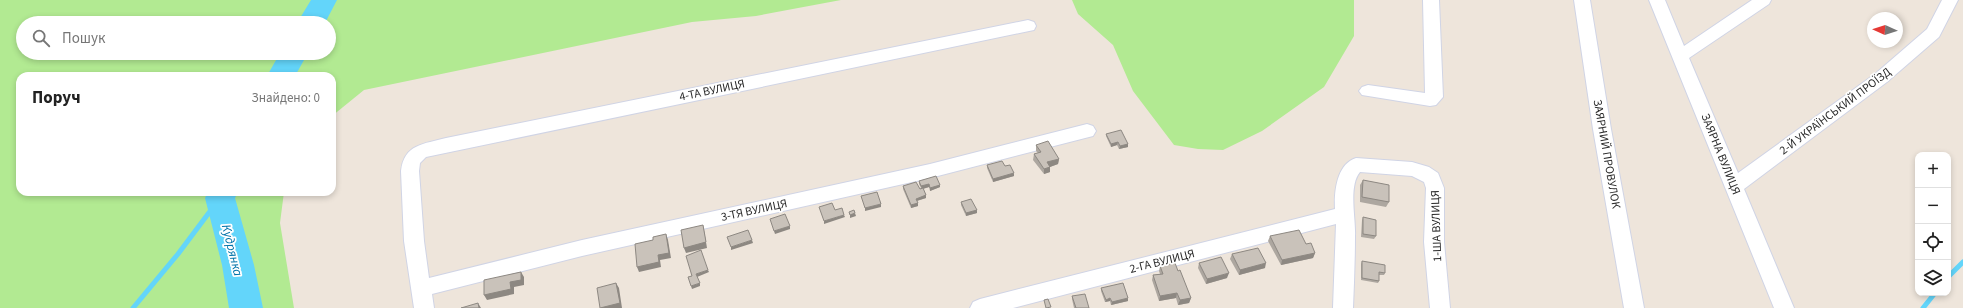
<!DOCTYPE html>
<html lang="uk">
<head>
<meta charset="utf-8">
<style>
  :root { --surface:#fff; --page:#f2f2f2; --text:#222; --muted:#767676; --line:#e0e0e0 }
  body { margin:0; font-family:"Source Sans 3",sans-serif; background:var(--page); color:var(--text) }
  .controls { position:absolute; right:12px; bottom:12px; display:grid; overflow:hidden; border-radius:8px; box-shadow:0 2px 6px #0003 }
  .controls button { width:36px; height:36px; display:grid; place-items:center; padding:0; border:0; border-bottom:1px solid var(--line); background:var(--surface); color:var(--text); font:20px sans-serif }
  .compass { position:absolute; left:1867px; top:12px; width:36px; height:36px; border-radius:50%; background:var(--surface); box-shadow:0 2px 6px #0003; rotate:273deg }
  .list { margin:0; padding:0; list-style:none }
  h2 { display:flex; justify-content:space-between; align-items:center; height:52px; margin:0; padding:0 16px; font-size:17px }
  h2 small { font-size:13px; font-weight:400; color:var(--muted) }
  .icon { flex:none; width:22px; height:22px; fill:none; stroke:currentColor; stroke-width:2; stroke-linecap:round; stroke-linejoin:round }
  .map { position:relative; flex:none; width:1963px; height:308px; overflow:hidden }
  .search { position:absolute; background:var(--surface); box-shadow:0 2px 6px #0003; left:16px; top:16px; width:320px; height:44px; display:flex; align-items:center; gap:10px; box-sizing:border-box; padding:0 14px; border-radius:22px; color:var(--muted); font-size:15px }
  .panel { position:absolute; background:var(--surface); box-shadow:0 2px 6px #0003; left:16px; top:72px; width:320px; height:124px; border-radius:12px }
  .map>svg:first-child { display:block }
</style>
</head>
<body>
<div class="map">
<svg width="1963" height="308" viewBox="0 0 1963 308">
  <rect width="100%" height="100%" fill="#eee5db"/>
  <path fill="#b2ea92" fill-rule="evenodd" d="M0,0H841L756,16L692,22L364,90L332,116V76H20V192H284L280,223L294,308H0ZM23,23H329V53H23Z
    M1072,0H1354V36L1324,87L1262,131L1223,150L1198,149L1174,145L1133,91L1113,45L1078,14Z"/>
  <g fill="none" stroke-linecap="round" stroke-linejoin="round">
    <path stroke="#63d5fa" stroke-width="5" d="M1948,277L1963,262
      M133,308L178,254L220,198
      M1923,308L1935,293"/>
    <path fill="#63d5fa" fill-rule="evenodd" d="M311,0H337L325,23H297Z
      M280,53H308L295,76H267Z
      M208,192H238L235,198L254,265L263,308H229L222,265L205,198Z"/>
    <defs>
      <path id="minor" d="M1423,0H1439L1443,97L1436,105L1430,106L1362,95L1359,91L1362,87L1368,85L1425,93Z
        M1574,0H1590L1611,129L1644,308H1624L1593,129Z
        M1649,0H1665L1684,46L1752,0H1771L1769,4L1689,58L1738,173L1875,74L1927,29L1942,0H1958L1939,37L1887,82L1744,189L1794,308H1774Z
        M1028,20L1034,22L1036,26L1034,30L426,157L420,163L419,171L424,241L429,278L582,240L930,164L1087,124L1093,126L1096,131L1093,136L930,178L582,256L432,294L434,308H414L404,241L401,171C404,144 424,144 446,138Z
        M1356,158L1412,162L1429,167L1438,173L1444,188V242L1450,308H1430L1424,242L1426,188L1424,182L1412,176L1360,172C1348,186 1356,219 1355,236C1355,260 1354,284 1353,308H1333L1336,224L1013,308H970L973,302L980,299L1335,209C1334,191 1337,164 1356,158Z"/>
    </defs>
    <use href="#minor" stroke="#d0d4e5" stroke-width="2"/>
    <use href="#minor" fill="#fff" fill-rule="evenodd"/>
  </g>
  <path fill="#ada7a0" d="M1106,134L1128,144V147L1119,149L1117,145L1111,147L1106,136Z
    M1036,145L1059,159L1058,164L1050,167V172L1044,174L1033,160L1034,154L1038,153L1036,151Z
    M987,165L1005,166L1014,176L993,182L987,168Z
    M1363,180L1389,202L1386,207L1360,202V185Z
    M919,181L940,185V187L930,191L929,187L923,189L926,195V198L917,201L918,206L911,208L903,189V186L920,189L921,188L919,184Z
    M961,202L977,210V213L966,216L961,205Z
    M1363,217L1376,236L1374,239L1361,237L1362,220Z
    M1270,236L1306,244L1315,253L1313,258L1281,265L1268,241Z
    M1232,254L1265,268L1239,275L1230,259Z
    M1362,261L1385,273L1384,275H1379V281L1378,283L1361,280V264Z
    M1199,263L1227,278L1206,284L1198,268Z
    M1160,266L1178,271L1191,298L1189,303L1178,305L1176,298L1159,301L1152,280L1153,275L1160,274L1159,271Z
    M1101,288L1128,301L1111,305L1110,301L1105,302L1101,291Z
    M1072,296L1089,308H1074L1072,299Z"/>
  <path fill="#8d8882" d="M1118,142L1117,145L1111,147V144Z
    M1128,144V147L1119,149L1120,146Z
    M1059,159L1058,164L1047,168V162Z
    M1050,167V172L1044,174V169Z
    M1014,173V176L993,182V179Z
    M929,184V187L922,189L921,186Z
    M940,185V187L930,191V188Z
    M926,195V198L916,201V199Z
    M918,203V206L911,208V205Z
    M881,204V207L865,211V208Z
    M977,210V213L966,216V213Z
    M855,213L856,216L850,218V215Z
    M844,215L845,217L824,224V221Z
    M703,225L704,230L707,248L686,253L684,248Z
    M790,226V229L775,234L774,231Z
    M666,234L668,240L671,258L660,260L661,267L639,272L637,267Z
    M752,240L753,243L731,250V247Z
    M1315,253L1313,258L1281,265L1282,260Z
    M1266,263L1265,268L1239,275L1240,270Z
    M708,270L709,272L697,277L696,274Z
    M521,272L524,277V285L514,287V294L487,300L484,295L510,282Z
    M1229,273L1227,278L1206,284L1207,279Z
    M616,283L619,288L622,308H601Z
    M700,283V286L692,289L691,286Z
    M1177,293L1176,298L1159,301L1160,296Z
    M1110,298V301L1105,302L1106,300Z
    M1128,298V301L1111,305L1112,302Z
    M1191,298L1189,303L1178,305L1180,300Z
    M478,303L481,308H479Z"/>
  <path fill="#c9c2ba" stroke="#8d8882" d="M1121,130L1128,144L1120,146L1118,142L1111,144L1106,134Z
    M1048,141L1059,159L1047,162L1050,167L1044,169L1034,154L1041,152L1036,145Z
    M1002,161L1005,166L1010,165L1014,173L993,179L987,165Z
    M936,176L940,185L930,188L929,184L921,186L919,181Z
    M1363,180L1389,185V202L1362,197Z
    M916,182L920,189L923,188L926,195L916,199L918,203L911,205L903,186Z
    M877,192L881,204L865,208L861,196Z
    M971,199L977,210L966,213L961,202Z
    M832,203L835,210L842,208L844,215L824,221L819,207Z
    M854,210L855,213L850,215L849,212Z
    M785,214L790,226L774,231L770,219Z
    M1363,217L1376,220V236L1363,234Z
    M703,225L706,242L684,248L681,230Z
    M748,230L752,240L731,247L727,237Z
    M1299,230L1306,244L1311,243L1315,253L1282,260L1270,236Z
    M666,234L669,253L658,255L659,262L637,267L635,244L653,240V237Z
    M1258,248L1266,263L1240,270L1232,254Z
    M701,250L708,270L696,274L700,283L691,286L688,277L692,276L686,256Z
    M1221,257L1229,273L1207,279L1199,263Z
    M1362,261L1385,265V273L1379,272V281L1362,278Z
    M1175,263L1178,271L1180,270L1191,298L1180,300L1177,293L1160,296L1153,275L1163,274L1160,266Z
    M521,272V280L510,282L511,289L484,295V280Z
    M616,283L620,303L600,308L597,288Z
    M1123,283L1128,298L1112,302L1110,298L1106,300L1101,288Z
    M1085,294L1089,308H1076L1072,296Z
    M1048,299L1051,307L1046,308L1044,300Z
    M478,303L479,308H461Z"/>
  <g text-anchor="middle" stroke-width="3.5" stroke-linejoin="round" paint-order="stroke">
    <g font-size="12" fill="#2a2a2a" stroke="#fff">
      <text transform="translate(712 90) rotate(-12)" y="4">4-ТА ВУЛИЦЯ</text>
      <text transform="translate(1835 111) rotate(-37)" y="4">2-Й УКРАЇНСЬКИЙ ПРОЇЗД</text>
      <text transform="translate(1607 154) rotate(80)" y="4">ЗАЯРНИЙ ПРОВУЛОК</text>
      <text transform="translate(1721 154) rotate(68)" y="4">ЗАЯРНА ВУЛИЦЯ</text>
      <text transform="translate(754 210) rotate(-12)" y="4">3-ТЯ ВУЛИЦЯ</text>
      <text transform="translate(1436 226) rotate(-92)" y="4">1-ША ВУЛИЦЯ</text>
      <text transform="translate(1162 261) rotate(-14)" y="4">2-ГА ВУЛИЦЯ</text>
    </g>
    <g font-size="13" font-style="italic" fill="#0172a8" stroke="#fff">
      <text transform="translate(233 250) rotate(76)" y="5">Кудрянка</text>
    </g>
  </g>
</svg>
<div class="controls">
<button>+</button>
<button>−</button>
<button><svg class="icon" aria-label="locate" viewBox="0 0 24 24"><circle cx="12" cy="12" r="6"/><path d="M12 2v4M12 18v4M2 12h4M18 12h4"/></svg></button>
<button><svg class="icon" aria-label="layers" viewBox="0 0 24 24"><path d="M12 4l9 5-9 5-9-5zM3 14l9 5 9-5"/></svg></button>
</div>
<svg class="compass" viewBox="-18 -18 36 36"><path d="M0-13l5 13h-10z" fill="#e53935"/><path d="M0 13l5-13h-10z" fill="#767676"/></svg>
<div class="search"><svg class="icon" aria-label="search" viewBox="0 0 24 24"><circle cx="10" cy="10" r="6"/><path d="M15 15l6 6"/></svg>Пошук</div>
<section class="panel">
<h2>Поруч<small>Знайдено: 0</small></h2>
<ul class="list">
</ul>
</section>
</div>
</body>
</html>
